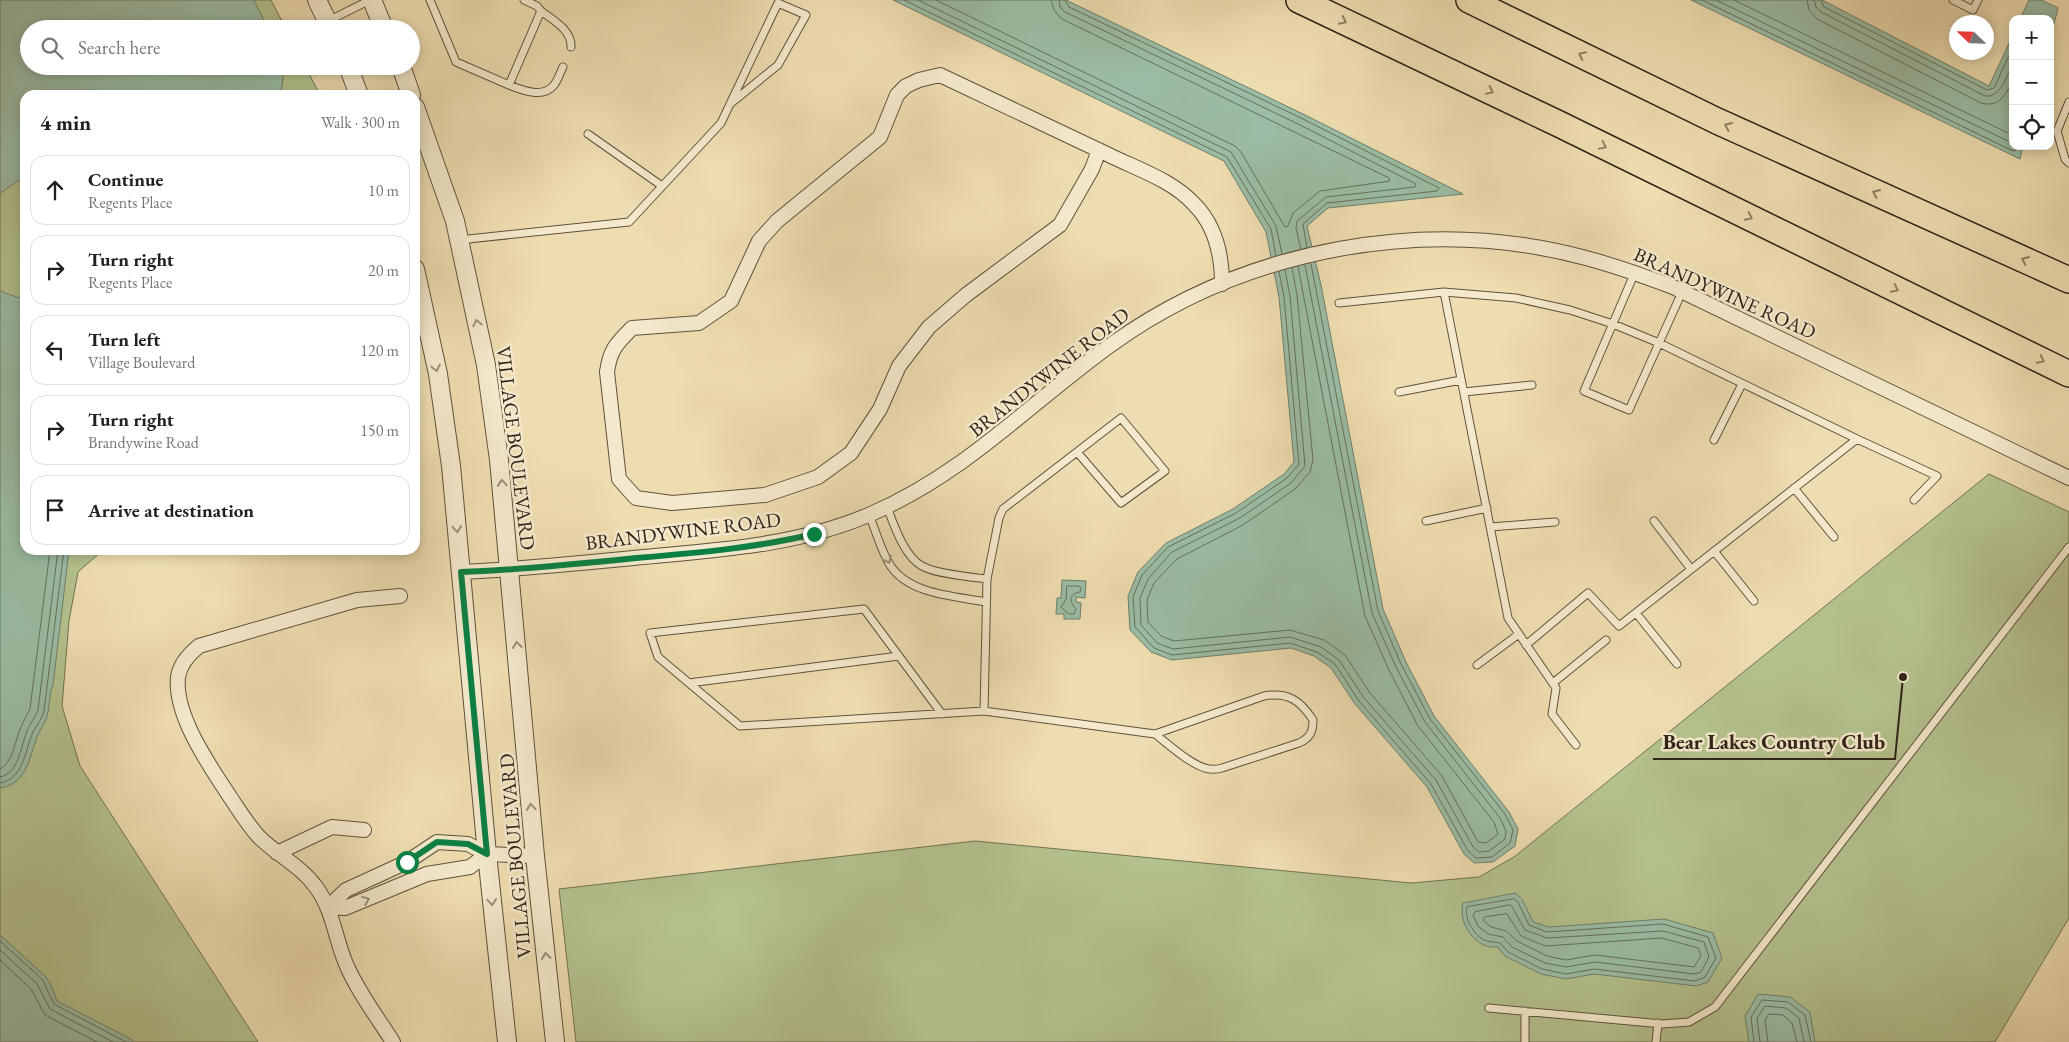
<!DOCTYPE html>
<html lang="en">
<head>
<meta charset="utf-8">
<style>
  :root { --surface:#fff; --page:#f2f2f2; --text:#202124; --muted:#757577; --line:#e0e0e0 }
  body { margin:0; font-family:"EB Garamond",serif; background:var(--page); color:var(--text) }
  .controls { position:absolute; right:15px; top:15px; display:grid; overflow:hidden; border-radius:10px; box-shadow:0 2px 12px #0003 }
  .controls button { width:45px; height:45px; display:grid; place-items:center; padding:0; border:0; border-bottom:1px solid var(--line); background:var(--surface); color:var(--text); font:25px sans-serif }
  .compass { position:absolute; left:1949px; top:15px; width:45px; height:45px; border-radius:50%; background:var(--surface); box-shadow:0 2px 12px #0003; rotate:293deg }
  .stop { position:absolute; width:15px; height:15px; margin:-11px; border:4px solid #0b8043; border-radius:50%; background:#fff }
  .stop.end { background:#0b8043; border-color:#fff; box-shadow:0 1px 5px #0008 }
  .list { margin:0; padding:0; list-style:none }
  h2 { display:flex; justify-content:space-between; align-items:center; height:65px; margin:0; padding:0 20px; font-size:21px }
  h2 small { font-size:16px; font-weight:400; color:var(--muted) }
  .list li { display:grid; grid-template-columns:32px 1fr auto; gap:15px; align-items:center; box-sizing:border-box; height:70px; margin:0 10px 10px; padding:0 10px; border:1px solid var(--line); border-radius:15px }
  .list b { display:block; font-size:19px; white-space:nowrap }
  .list p { margin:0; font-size:16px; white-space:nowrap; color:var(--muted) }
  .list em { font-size:16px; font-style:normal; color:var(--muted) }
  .icon { flex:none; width:28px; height:28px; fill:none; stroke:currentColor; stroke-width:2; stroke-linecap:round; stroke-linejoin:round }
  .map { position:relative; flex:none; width:2069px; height:1042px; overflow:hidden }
  .search { position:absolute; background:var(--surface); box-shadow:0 2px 12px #0003; left:20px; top:20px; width:400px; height:55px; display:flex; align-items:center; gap:12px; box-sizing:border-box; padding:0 18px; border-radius:28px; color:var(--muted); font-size:19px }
  .panel { position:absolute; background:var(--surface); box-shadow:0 2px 12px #0003; left:20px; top:90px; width:400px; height:465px; border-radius:15px }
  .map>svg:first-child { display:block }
</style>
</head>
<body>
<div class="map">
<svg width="2069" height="1042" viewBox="0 0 2069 1042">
  <rect width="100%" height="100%" fill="#eeddb0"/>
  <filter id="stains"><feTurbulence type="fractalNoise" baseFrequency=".004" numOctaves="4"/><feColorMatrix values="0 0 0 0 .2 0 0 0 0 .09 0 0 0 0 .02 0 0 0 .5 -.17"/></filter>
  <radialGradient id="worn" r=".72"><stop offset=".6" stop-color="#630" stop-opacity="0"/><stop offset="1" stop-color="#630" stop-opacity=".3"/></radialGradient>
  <path fill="#b4c28e" stroke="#717253" d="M0,0H271L286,29H29V66H305L320,95H25V550H103L78,572L69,621L62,706L80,766L258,1042H0Z
    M1989,474L2069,512V918L1995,1042H576L559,889L975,841L1411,883L1479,877L1514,857Z"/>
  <path fill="#9bbda5" stroke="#6f7f6d" d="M0,0H254L268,29H29V66H281L283,76L281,94V95H25V176L0,193Z
    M893,0H1066L1303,114L1463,194L1328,208L1307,226L1321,285L1383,609L1406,662L1434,716L1509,812L1518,829L1515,846L1493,862L1474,863L1464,854L1427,787L1355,704L1331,668L1314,656L1291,648L1172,660L1151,652L1130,630L1128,596L1138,572L1166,543L1233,509L1284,474L1294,462L1279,297L1266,232L1224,161Z
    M1691,0H1822L1989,86L2013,35V146H2023L2020,159Z
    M2029,0H2041L2058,8L2050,40V19H2020Z
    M0,291L25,300V550H69L53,685C49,694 50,703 48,712C47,721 40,729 37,737C29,758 27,784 0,788Z
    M1062,580L1086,581L1085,598L1076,597V602L1081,603L1080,619H1064V614H1056L1057,598H1061Z
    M1515,893L1522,899L1533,922L1549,927L1664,919L1713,933L1722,958L1708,982L1696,986L1594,974L1566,979L1541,974L1505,956L1498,947C1493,947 1486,947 1482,944C1468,936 1459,919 1463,903Z
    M0,935L45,976L50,983L57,1001L131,1039L134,1042H0Z
    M1758,994L1790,997L1810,1012L1815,1042H1749L1745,1016Z"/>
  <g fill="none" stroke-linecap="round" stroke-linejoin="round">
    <path stroke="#64705e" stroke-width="1" d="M904,0L1227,157L1271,229L1276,256
      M918,0L1231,152L1276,226L1282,254
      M936,0L1235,146L1241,152L1285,227L1288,226L1293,213L1320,191L1390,181L1389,178L1062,19L1054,10L1051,0
      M1059,0L1060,7L1065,12L1298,124L1416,184L1415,187L1326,197L1297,221L1296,228L1301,250
      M1065,0L1069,7L1301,118L1439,188L1437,191L1327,203L1303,224L1307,248
      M1702,0L2013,151L2016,150L2018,146
      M1716,0L2010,142H2013
      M1734,0L2008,133L2013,131
      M1807,0L1809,10L1817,19L1981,103C2000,108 2006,94 2013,80
      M1814,0L1816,7L1821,12L1985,96C2002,98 2007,74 2013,62
      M1821,0L1824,7L1987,90L1994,88L2013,47
      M1292,268L1297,295L1313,460L1310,472L1295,489L1243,525L1177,559L1154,583L1147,600L1148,622L1161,636L1174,641L1290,630L1324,640L1345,655L1370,693L1442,776L1478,842L1486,843L1498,834L1494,822L1418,726L1389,670L1365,616L1298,267
      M1285,270L1290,296L1305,466L1291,483L1240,518L1172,552L1148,579L1140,598L1141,625L1157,643L1173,649L1290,637L1321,647L1339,660L1364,698L1436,780L1473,847L1479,852L1489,851L1505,839L1506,831L1500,818L1425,722L1396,667L1372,613L1305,265
      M1279,272L1284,297L1299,464L1287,478L1236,513L1168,547L1142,575L1133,597L1135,627L1154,648L1172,655L1290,643L1317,652L1335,664L1359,701L1431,784L1468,851L1476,858L1492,857L1510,843L1513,830L1505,814L1430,719L1401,664L1378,611L1311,264
      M1067,586H1079L1081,588L1080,592C1069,594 1069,602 1076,609L1074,614H1069L1061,607L1066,599Z
      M0,769C14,762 15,739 21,727C24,720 27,715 30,709L50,550
      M0,777C19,774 21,745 27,731C30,724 35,717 38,710L58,550
      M0,783C24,779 25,750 33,732C37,725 42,719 44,711L64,550
      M1514,899L1518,902L1529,925L1547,932L1663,924L1708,937L1716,958L1705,977L1695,981L1594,969L1566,974L1542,969L1508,952L1500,943C1496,942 1491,942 1487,941C1476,938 1463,919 1467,907Z
      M1511,905L1525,930L1547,938L1663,931L1704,942L1709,957L1701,972L1694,974L1595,962L1566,967L1545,963L1512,947L1503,937L1488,934L1478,926L1473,915L1475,912Z
      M1507,914L1521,936L1545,946L1662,938L1698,948L1701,956L1694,967L1595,955L1566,960L1547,956L1517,941L1506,931L1491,927L1483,920L1485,917Z
      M0,941L42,979L54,1004L126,1042
      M0,950L37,984L50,1009L113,1042
      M0,960L31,989L45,1015L97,1042
      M1754,1042L1751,1017L1762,1000L1788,1002L1805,1015L1811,1042
      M1760,1042L1757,1018L1765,1006L1786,1008L1799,1018L1804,1042
      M1768,1042L1765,1020L1769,1014L1783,1015L1792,1023L1797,1042"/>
    <defs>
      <path id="service" d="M430,0L456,62L509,85L541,11L537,6L524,0
        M1953,0L1973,10L1978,0
        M541,11C553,20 572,30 571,47
        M328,21L370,0
        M509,85C522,90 543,99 554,85C558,80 560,73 563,67
        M2069,102L2057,131L2065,159L2069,163
        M588,134L662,186
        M459,240L629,222L721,123L778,3L806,15L778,65L730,104
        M1635,272L1584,391L1629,410L1682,292
        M1444,292L1508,618L1556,688L1552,714L1576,745
        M1339,303L1444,292L1516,298L1570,310L1613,324L1659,343L1857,439L1619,626L1588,593L1526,645
        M1399,392L1461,380
        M1464,392L1532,385
        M1857,439L1937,476L1914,500
        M1714,440L1742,384
        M1077,452L1121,503L1165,471L1121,418L1003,509L999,518L987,579L984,711L1155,734L1264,696C1288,692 1300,700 1313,720C1313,732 1310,738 1299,743L1222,768C1218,769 1214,770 1210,769C1194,768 1168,744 1155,734
        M1794,488L1834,537
        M887,507C894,525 904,556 922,566C936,574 971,577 987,579
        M869,515C876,531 881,551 890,565C909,595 956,596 986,602
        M1426,521L1487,508
        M1654,521L1691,569
        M1490,527L1555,522
        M1714,551L1754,601
        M1636,613L1677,664
        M1477,665L1519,634
        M689,683L899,656
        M1553,683L1606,640
        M942,714L864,609L650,633L658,657L740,726L984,711
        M1489,1008L1662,1024L1689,1022L1715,1007L2069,547
        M1525,1042V1011
        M1656,1042L1658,1023"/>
      <path id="minor" d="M1099,150L1092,169L1060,225L966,295L929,327L899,366L880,409L851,453L818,477L765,495L672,503L636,498L619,479L607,372C610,350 616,344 632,328L699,323L731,301L759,241L777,221L880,137L897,95L906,86L919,80L940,75C996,102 1053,128 1109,155C1137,169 1172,180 1194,204C1215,225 1222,254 1222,284
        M461,572C522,569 583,563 643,557C721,550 801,545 873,513C967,472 1031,402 1112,344C1246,248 1427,215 1586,258C1616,266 1644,276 1673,287L2069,478
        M277,853L332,827L364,830
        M328,907L346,890L407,862L437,842L468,844L487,854L535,856
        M328,907L345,908L427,874L470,867L487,854
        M393,1042C377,1017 358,992 346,964C335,938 333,910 316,887C301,866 277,855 259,837C248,825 239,810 230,797C210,766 174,716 178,677C180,664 189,654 199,646L357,600L400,596"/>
      <path id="tertiary" d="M317,0L331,29
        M372,0L384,29
        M348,66L359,95
        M401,66L411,95
        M415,107L455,221L486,365L499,460L535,856L555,1042
        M415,269L438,374L451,466L487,854L507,1042"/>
      <path id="motorway" d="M1299,0L1559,124L2069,374
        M1469,0L1717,121L2069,280"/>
    </defs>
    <use href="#service" stroke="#5e523e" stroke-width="9"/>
    <use href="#minor" stroke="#5e523e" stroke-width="16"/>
    <use href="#tertiary" stroke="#5e523e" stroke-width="20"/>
    <use href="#motorway" stroke="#2e2318" stroke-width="28"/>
    <use href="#service" stroke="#f4e9cc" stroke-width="7"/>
    <use href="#minor" stroke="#f4e9cc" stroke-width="14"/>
    <use href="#tertiary" stroke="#f4e9cc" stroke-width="18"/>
    <use href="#motorway" stroke="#eeddb0" stroke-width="25"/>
  </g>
  <defs><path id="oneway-chevron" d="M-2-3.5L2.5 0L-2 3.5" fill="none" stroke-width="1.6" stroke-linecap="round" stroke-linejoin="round" transform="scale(1.25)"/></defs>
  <g stroke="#8e8064">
    <use href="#oneway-chevron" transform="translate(1343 21) rotate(26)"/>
    <use href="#oneway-chevron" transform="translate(1582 55) rotate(-154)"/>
    <use href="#oneway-chevron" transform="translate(1490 91) rotate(26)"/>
    <use href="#oneway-chevron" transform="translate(1728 126) rotate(-156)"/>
    <use href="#oneway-chevron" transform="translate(1603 146) rotate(26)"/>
    <use href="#oneway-chevron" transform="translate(1876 193) rotate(-156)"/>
    <use href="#oneway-chevron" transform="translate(1749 217) rotate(26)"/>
    <use href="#oneway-chevron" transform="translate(2025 260) rotate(-156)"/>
    <use href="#oneway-chevron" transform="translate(1895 289) rotate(26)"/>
    <use href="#oneway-chevron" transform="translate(2041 360) rotate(26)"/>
  </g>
  <g stroke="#9b907b">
    <use href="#oneway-chevron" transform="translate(477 323) rotate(-103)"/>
    <use href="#oneway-chevron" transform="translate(436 368) rotate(78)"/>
    <use href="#oneway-chevron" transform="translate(502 483) rotate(-95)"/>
    <use href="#oneway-chevron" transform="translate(457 529) rotate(85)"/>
    <use href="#oneway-chevron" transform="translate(888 560) rotate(64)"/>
    <use href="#oneway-chevron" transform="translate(517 645) rotate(-96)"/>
    <use href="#oneway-chevron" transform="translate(531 807) rotate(-95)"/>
    <use href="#oneway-chevron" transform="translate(366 900) rotate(-22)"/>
    <use href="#oneway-chevron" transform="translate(492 902) rotate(84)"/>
    <use href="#oneway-chevron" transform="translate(546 956) rotate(-96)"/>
  </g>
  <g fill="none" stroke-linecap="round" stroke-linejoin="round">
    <path stroke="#0b8043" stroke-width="6" d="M407,862L437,842L468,844L487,854L461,572C520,570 578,564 636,558C696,553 755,548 814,534"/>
  </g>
  <g text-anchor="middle" stroke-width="5" stroke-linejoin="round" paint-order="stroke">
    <g font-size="20" fill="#2e2318" stroke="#f4e9cc">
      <text transform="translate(1725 293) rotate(24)" y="7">BRANDYWINE ROAD</text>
      <text transform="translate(1049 372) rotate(-38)" y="7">BRANDYWINE ROAD</text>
      <text transform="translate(516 448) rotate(83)" y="7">VILLAGE BOULEVARD</text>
      <text transform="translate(683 531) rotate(-7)" y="7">BRANDYWINE ROAD</text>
      <text transform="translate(515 856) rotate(-95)" y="7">VILLAGE BOULEVARD</text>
    </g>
  </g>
  <path fill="none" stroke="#2e2318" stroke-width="2" d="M1903 677L1895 759H1653"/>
  <circle fill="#2e2318" stroke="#f4e9cc" stroke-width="2" cx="1903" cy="677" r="5"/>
  <g font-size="21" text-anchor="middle" font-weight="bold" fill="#2e2318" stroke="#f4e9cc" stroke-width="5" stroke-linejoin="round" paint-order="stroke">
    <text x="1774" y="749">Bear Lakes Country Club</text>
  </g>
  <rect width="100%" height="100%" filter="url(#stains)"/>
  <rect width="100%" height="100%" fill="url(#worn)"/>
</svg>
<div class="controls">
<button>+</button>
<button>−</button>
<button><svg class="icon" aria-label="locate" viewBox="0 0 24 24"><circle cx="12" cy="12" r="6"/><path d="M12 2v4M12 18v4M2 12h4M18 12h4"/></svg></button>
</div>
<svg class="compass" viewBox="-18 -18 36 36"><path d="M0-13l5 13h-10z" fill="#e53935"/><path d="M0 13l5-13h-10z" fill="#757577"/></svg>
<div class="stop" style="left:407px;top:862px"></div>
<div class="stop end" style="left:814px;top:534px"></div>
<div class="search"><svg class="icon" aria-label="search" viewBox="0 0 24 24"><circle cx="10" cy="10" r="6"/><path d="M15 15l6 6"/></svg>Search here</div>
<section class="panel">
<h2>4 min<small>Walk · 300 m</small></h2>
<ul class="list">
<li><svg class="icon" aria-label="ahead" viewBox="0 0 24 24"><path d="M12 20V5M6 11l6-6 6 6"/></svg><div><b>Continue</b><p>Regents Place</p></div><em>10 m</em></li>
<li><svg class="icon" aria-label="right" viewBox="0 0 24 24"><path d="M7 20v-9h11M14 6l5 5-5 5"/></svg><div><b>Turn right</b><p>Regents Place</p></div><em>20 m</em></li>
<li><svg class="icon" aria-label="left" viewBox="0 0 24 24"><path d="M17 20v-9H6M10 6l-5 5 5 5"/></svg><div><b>Turn left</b><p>Village Boulevard</p></div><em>120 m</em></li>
<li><svg class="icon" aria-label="right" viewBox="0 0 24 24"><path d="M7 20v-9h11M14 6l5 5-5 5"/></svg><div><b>Turn right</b><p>Brandywine Road</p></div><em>150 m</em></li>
<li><svg class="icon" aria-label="arrive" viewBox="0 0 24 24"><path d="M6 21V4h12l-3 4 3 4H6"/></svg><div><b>Arrive at destination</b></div></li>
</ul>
</section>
</div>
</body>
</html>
